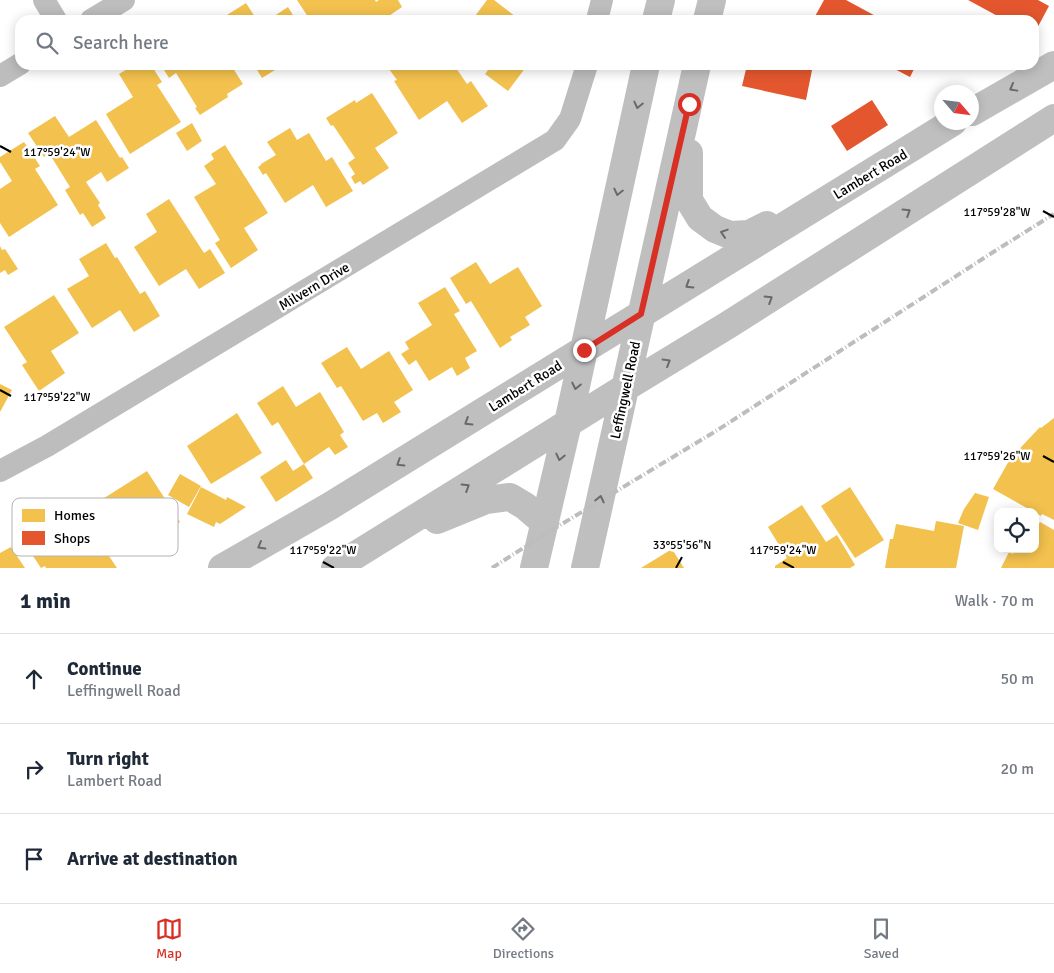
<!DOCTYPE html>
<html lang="en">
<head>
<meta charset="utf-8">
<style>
  :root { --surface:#fff; --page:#f2f2f3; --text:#1f2937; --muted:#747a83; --line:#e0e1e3; --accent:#d93025 }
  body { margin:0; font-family:Signika,sans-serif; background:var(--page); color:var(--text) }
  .controls { position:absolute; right:15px; bottom:15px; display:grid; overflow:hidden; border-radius:10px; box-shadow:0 2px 12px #0003 }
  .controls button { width:45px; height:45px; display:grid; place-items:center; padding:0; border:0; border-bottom:1px solid var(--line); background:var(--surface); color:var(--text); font:25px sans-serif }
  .compass { position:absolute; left:934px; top:85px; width:45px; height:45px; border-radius:50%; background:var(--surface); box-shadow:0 2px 12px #0003; rotate:118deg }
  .stop { position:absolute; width:15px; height:15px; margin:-11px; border:4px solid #d93025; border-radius:50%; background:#fff }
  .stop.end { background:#d93025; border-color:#fff; box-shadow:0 1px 5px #0008 }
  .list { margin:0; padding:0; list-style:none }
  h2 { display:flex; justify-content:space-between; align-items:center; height:65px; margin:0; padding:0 20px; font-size:21px }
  h2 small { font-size:16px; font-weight:400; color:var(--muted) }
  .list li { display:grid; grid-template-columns:32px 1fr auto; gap:15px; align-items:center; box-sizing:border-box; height:90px; padding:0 20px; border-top:1px solid var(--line) }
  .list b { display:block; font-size:19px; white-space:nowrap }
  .list p { margin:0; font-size:16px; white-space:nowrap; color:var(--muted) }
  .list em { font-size:16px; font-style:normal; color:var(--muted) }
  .icon { flex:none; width:28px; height:28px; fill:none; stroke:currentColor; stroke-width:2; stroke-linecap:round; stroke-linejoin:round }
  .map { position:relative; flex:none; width:1054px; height:568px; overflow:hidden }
  .search { position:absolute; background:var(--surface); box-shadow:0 2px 12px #0003; left:15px; right:15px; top:15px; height:55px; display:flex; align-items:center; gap:12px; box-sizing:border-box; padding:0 18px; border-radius:15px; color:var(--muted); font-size:19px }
  .sheet { height:335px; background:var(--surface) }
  nav { display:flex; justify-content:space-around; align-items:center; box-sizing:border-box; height:70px; border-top:1px solid var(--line); background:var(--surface); font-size:14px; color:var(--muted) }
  nav a { display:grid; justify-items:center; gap:2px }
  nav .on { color:var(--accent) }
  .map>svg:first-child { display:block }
</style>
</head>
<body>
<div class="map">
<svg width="1054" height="568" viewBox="0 0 1054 568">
  <rect width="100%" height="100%" fill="#fff"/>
  <path fill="#f2c14e" d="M297,0H375L376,2L379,0H398L402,7L383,20H310Z
    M487,0H494L520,20H472Z
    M246,3L257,20H219Z
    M288,7L296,20H268Z
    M134,65H151L162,82L157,85L181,122L130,154L106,114L133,97L119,74Z
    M161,65H231L243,84L227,94L228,97L200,115L195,108L197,107L176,73L169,78Z
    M254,65H283L262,78Z
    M395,65H454L467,84L471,81L488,106L462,123L447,101L419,120L394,81L397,80L389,69Z
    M481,65H524L526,67L508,91L485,74L488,70Z
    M372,93L398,133L375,148L389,168L363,185L360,181L355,184L351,177L355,174L348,163L355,158L333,125L331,126L326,118L355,100L356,103Z
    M55,116L69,137L96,120L120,158L122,157L129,168L107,182L101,172L86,182L100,203L98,205L106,218L92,227L83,213L80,215L65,190L70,187L49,153L44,157L28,133Z
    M192,123L202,141L187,151L176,133Z
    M290,128L297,140L309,133L326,161L332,157L353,191L326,207L313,185L285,203L266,173L263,175L258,167L261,165V164L276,155L267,142Z
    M24,142L40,166L35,169L58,205L9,237L0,223V189L12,181L0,162V157Z
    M225,145L268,213L244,228L258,250L231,268L215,243L220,240L194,197L216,184L204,166L214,159L211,154Z
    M169,199L204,253L210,249L225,273L199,289L186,269L159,286L134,247L157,232L146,214Z
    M106,243L115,258L117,257L140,294L145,291L160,316L134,332L120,310L92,328L67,289L89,276L79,259Z
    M0,246L2,250L5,249L18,269L8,275L5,270L0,273Z
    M476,262L490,284L518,267L542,306L525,317L530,325L510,337L512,340L500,348L471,301L466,304L450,278Z
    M445,287L460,311L454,314L477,351L465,358L470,368L457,376L452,367L429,381L416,360L409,365L401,354L409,349L405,342L432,325L418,303Z
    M54,295L79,333L51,351L65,373L39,391L22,365L27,362L4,327Z
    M347,347L361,369L389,351L413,390L394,402L401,412L383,423L377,413L363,421L341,386L337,388L321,363Z
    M0,384L12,390L0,412Z
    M283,386L296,407L320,392L344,432L340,435L348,447L335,455L329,447L304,464L278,422L272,426L257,403Z
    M237,413L262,453L211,484L187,446Z
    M1054,418V520L1042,514L1041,516L993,489L1010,459L1040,427L1041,428Z
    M286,460L293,471L304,464L313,478L276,502L260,477Z
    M147,471L180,522L136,550L132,543L130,544L101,500Z
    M180,474L201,486L189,507L168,495Z
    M201,487L226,500L227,497L246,507L220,524L216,522L214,527L187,514Z
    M850,487L884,540L855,558L821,506Z
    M975,493L989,497L978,530L958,523L964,509Z
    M92,503L109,530L97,538L117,568H46L45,566L41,568L25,544L51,527L65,549L74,543L61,524Z
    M802,505L826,542L837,535L855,565L850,568H775V566L787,558L768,527Z
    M936,521L964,526L956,568H885L890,539H893L896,524L934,531Z
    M1040,522L1054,530V568H1001L1009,552L1013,554L1015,549H1035V531Z
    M11,547L25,568H0V553Z
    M672,549L684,568H641Z"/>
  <path fill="#e4572e" d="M824,0H846L883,20H813Z
    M968,0H1038L1049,6L1034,34V20H1005Z
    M747,65H810V70H812L806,100L742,86Z
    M887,65H916L910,77Z
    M872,100L888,125L847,151L831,126Z"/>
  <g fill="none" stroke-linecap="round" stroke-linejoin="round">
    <path stroke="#bdbdbd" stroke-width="22" d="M44,0L56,20
      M91,20L124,0
      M597,20L602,0
      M0,76L20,64
      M0,471L47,446L555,140L570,119L587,65"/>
    <path stroke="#bfbfbf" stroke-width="28" d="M656,20L661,0
      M707,20L712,0
      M972,112L1054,65
      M689,153V200L700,218L715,229L730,235L749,234L767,225
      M437,520L486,500L510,497L525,506L545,523
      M222,568L330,506L953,122
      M335,568L626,387L728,325L1054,118
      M534,568L568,423L646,65
      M585,568L697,65"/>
    <path stroke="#bdbdbd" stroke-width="4" stroke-dasharray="8 2.5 1 2.5" stroke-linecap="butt" d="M492,568L542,536L716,431L998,249L1054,214"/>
  </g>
  <defs><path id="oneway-chevron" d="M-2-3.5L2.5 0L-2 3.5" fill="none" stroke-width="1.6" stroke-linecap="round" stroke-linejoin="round" transform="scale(1.25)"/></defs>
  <g stroke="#696969">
    <use href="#oneway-chevron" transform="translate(1013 88) rotate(151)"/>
    <use href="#oneway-chevron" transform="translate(638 105) rotate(103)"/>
    <use href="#oneway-chevron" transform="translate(618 192) rotate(103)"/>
    <use href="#oneway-chevron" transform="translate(907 212) rotate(-32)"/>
    <use href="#oneway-chevron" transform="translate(724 233) rotate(-162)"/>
    <use href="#oneway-chevron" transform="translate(689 285) rotate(148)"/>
    <use href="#oneway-chevron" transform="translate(769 299) rotate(-32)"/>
    <use href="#oneway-chevron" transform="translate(667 362) rotate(-31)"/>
    <use href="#oneway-chevron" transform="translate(576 386) rotate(102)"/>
    <use href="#oneway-chevron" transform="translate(468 422) rotate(148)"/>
    <use href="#oneway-chevron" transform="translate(560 457) rotate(103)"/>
    <use href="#oneway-chevron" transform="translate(400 463) rotate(148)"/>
    <use href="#oneway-chevron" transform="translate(466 487) rotate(-32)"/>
    <use href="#oneway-chevron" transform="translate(600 499) rotate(-77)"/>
    <use href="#oneway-chevron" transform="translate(261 546) rotate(150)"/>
  </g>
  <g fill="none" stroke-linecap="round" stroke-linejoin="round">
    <path stroke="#d93025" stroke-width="6" d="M584,350L641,314L689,104"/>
  </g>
  <path fill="none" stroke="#000" stroke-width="2" d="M0,146L11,152M1043,211L1054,217M0,390L11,396M1043,456L1054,462M323,562L334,568M783,562L794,568M676,568L682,557"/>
  <g text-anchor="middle" stroke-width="5" stroke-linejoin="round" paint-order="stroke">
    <g font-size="14" fill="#000" stroke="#fff">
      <text transform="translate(870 174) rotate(-31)" y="5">Lambert Road</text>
      <text transform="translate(314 286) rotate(-31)" y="5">Milvern Drive</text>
      <text transform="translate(525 386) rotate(-32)" y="5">Lambert Road</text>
      <text transform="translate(625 390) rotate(-78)" y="5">Leffingwell Road</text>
    </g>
  </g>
  <rect x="12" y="498" width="166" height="58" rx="8" fill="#fff" stroke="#b2b2b2" stroke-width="1"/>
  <rect x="22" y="509" width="23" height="13" fill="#f2c14e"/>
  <rect x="22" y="531" width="23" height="14" fill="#e4572e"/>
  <g font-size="14" fill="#000">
    <text x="54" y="520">Homes</text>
    <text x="54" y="543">Shops</text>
  </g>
  <g font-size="12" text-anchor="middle" fill="#000" stroke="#fff" stroke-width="5" stroke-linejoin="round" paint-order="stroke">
    <text x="57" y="156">117°59'24"W</text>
    <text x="997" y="216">117°59'28"W</text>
    <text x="57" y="401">117°59'22"W</text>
    <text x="997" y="460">117°59'26"W</text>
    <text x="682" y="549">33°55'56"N</text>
    <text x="323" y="554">117°59'22"W</text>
    <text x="783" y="554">117°59'24"W</text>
  </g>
</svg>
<div class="controls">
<button><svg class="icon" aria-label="locate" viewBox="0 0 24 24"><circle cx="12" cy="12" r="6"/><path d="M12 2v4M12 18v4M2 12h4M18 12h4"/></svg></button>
</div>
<svg class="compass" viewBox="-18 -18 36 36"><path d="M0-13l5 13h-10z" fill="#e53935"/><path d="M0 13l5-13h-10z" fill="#747a83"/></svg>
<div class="stop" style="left:689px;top:104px"></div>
<div class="stop end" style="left:584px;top:350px"></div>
<div class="search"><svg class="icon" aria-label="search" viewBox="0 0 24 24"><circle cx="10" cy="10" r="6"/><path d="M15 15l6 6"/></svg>Search here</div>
</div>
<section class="sheet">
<h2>1 min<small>Walk · 70 m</small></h2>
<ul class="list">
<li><svg class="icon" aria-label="ahead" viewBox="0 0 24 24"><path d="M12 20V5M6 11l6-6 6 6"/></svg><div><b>Continue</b><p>Leffingwell Road</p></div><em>50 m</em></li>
<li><svg class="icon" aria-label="right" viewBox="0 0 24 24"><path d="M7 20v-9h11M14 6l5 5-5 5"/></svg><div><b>Turn right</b><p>Lambert Road</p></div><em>20 m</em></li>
<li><svg class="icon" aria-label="arrive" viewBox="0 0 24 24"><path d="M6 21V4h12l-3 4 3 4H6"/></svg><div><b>Arrive at destination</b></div></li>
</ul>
</section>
<nav>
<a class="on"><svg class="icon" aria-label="map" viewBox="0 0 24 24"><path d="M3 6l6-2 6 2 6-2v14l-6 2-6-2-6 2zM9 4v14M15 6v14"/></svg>Map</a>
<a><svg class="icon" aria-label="directions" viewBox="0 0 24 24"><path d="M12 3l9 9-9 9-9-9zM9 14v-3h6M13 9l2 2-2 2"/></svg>Directions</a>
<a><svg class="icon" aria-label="saved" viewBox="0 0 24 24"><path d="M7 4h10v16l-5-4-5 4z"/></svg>Saved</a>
</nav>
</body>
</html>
